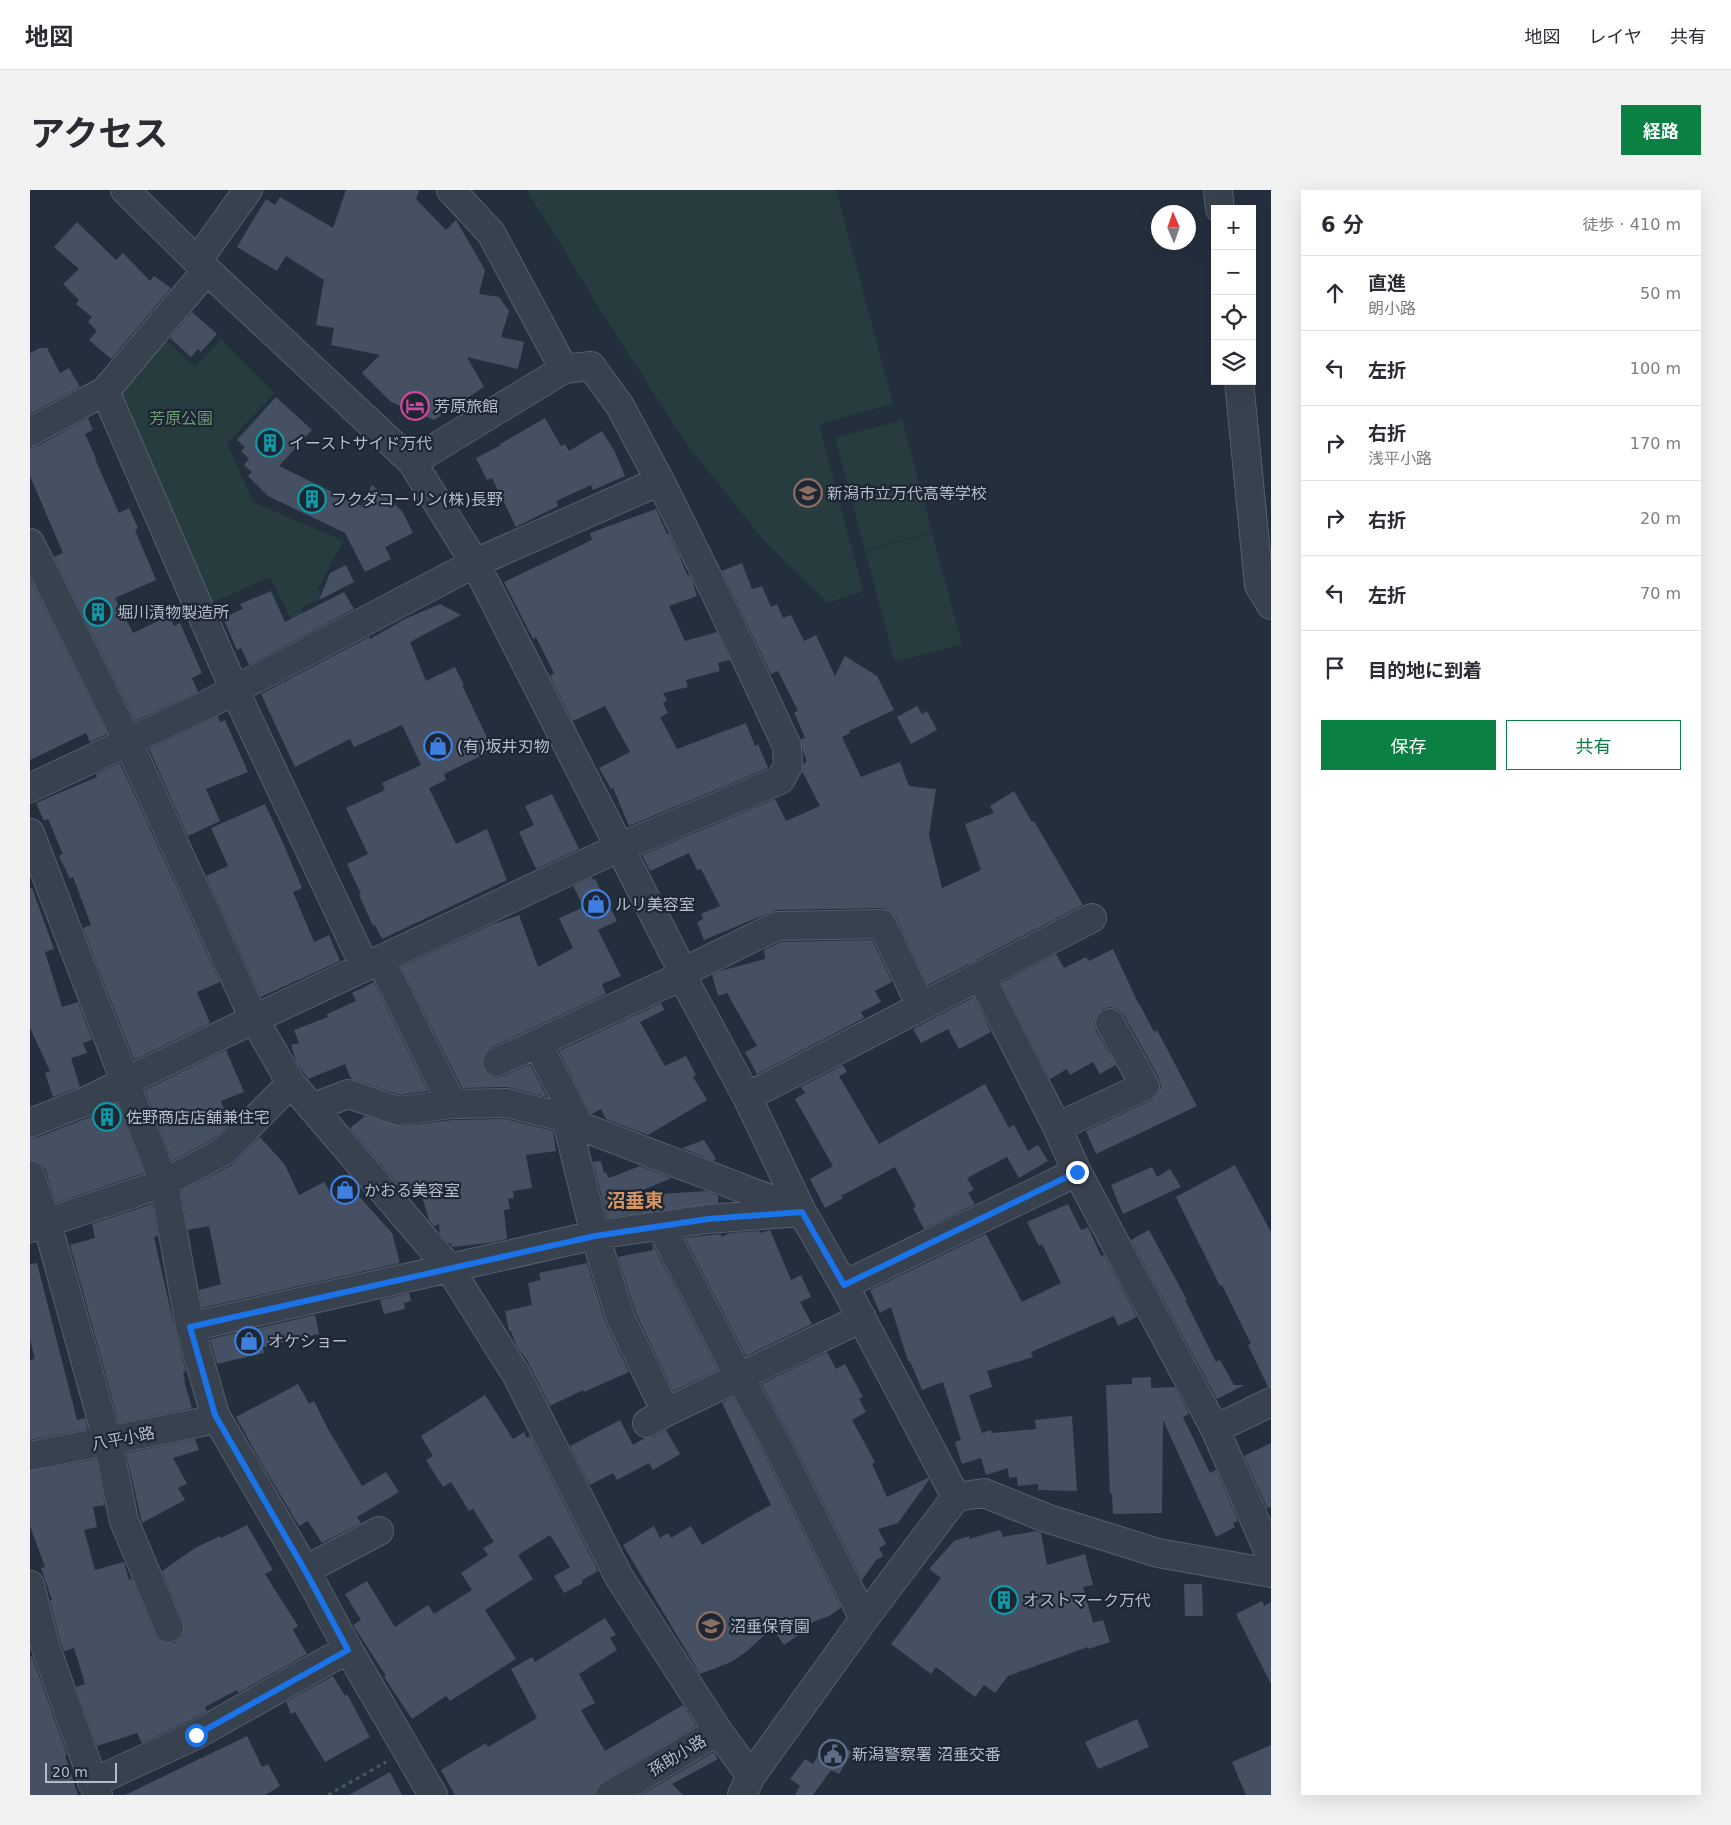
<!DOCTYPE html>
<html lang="ja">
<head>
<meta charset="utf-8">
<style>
  :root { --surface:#fff; --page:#f2f2f3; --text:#2b2b33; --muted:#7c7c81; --line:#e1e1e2; --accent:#0b8043 }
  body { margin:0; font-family:"DejaVu Sans","Noto Sans JP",sans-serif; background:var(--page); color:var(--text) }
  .controls { position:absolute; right:15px; top:15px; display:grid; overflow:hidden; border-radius:0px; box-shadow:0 5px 20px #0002 }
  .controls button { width:45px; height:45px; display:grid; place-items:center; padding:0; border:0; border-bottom:1px solid var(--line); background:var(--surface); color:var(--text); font:25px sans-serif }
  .compass { position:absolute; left:1121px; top:15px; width:45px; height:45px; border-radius:50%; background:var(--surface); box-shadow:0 5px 20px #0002; rotate:358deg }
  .scale { position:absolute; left:15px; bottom:12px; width:72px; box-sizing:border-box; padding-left:5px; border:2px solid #b4bcc9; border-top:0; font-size:14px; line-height:18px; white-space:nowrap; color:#b4bcc9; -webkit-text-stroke:4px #1d2633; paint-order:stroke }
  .stop { position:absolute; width:15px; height:15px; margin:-11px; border:4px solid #1a73e8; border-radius:50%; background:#fff }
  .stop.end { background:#1a73e8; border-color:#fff; box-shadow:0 1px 5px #0008 }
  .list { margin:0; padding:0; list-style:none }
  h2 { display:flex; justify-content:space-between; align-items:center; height:65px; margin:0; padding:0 20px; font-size:21px }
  h2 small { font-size:16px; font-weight:400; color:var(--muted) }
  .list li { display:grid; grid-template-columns:32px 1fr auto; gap:15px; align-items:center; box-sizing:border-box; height:75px; padding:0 20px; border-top:1px solid var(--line) }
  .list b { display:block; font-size:19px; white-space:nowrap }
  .list p { margin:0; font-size:16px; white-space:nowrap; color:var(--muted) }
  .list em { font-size:16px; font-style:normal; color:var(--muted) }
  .actions { display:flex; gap:10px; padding:15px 20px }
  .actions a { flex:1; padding:11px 0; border:1px solid var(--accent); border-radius:0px; text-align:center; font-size:18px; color:var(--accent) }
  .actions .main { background:var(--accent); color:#fff }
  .icon { flex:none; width:28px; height:28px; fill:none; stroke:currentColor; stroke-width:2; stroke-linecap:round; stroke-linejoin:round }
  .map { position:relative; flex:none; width:1241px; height:1605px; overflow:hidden; border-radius:0px }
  header { display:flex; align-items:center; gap:30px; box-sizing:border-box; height:70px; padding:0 25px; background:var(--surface); border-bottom:1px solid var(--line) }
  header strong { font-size:24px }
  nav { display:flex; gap:28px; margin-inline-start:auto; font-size:18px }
  .intro { display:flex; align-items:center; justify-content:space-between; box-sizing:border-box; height:120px; padding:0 30px }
  h1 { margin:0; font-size:35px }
  .button { padding:12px 22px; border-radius:0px; background:var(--accent); color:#fff; font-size:18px; font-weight:700 }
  main { display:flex; gap:30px; padding:0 30px }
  aside { flex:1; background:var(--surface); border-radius:0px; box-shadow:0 5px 20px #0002 }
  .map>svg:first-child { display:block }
</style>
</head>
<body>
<header>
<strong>地図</strong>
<nav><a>地図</a><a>レイヤ</a><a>共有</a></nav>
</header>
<div class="intro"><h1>アクセス</h1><a class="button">経路</a></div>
<main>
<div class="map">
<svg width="1241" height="1605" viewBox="0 0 1241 1605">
  <rect width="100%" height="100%" fill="#242f3e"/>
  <path fill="#263c3f" d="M497,0H806L863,214L789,234L833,401L798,413L731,347L658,256L585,143Z
    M135,149L165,178L191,149L245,203L197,253L223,312L313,351L288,399L292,408L271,418L282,439L270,446L240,387L181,413L88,217L93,202Z
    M872,230L902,342L835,360L805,248Z
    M902,343L932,454L865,472L835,361Z"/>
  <path fill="#455162" d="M316,0H389L386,9L416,40L426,30L455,80L449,104L469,107L479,121L471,147L494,152L488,179L437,167L454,197L404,230L361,212L332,183L350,165L301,155L304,138L286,135L294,90L256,66L247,81L207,57L236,9L245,15L250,7L303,38Z
    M47,32L86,70L93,63L120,91L124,86L141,98L81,169L59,150L67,141L58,132L62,127L46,114L49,110L33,94L49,79L24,57Z
    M162,122L187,144L171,162L168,159L161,167L140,148Z
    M10,158H17L30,183L39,178L50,197L0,224V163Z
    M246,207L282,240L249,276L331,316L342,295L372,321L383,343L355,357L361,369L335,382L315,343L238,306L218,286L222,282L214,275L219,269L211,261L215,257L207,250Z
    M58,228L63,240L55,244L66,268L65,269L89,323L99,318L108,338L105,340L126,390L85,408L103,443L139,426L144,436L150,433L172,483L162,488L168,502L105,531L24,367L33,363L0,286V258L8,256Z
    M515,228L531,256L535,254L539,261L572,241L585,262L595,286L563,300L561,295L526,311L528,316L486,337L462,288L457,290L446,268L471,255L470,254Z
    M626,319L637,344H639L650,367L657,385H659L662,390L667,406L639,416L655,451L687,442L700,470L688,473L690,481L656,490L658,497L633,503L637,510L633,513L638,523L630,527L647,559L716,533L725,556L728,554L738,578L599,636L583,598L581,599L569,578L600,562L575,516L543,531L520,486L524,483L506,447L503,449L474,392L562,350L560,343Z
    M712,373L722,399L732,396L741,417L747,414L753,428L761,425L774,451L786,445L805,486L815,466L847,486L864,520L819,541L820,543L812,547L831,587L870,572L879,596L906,599L899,645L912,698L951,680L935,634L964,623L960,616L984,601L1002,632L1004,631L1053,715L898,795L866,727L861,721L852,718L746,720L674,750L667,732L673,729L671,724L690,716L671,679L667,680L659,663L620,681L612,665L745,609L756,631L790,616L772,581L774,573L777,571L773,562L771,549L775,548L764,522L768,521L748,481L741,484L692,381Z
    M316,375L324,392L289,410L300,383Z
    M0,388L77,544L60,552L56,543L0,570Z
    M241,401L255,432L314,402L324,419L219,475L211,458L207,460L193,428L213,419L210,414Z
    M410,414L431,425L380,452L396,491L425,477L434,495H432L463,560L414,584L416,590L399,598L426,654L457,639L477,690L352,749L345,735L343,736L329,705L331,704L317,674L338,664L316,618L355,600L352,593L391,575L372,535L324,557L320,549L265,577L231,504L339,447L340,449L375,429Z
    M887,516L892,524L897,521L907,540L881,554L867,527Z
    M188,526L190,532L195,530L218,582L176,599L190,631L158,646L119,559Z
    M90,573L190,792L167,802L180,833L104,870L53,738L61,735L43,687L40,689L29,666L33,664L18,629L14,631L6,613L67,587L66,584Z
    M522,604L549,659L506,679L489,642L504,635L495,616Z
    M235,614L253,653L272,698L263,702L284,752L299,745L310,771L231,807L176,686L198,676L181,638Z
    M562,687L563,690L565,689L587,731L568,740L591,786L572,794L576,804L460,858L455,863L452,870L453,878L458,884L466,888L474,886L500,874L517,907L477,897L432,898L371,777L461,735L489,725L508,777L543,758L529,728L554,717L543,696Z
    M0,698H2L24,759L15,762L32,817L48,812L62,850L53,853L57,863L41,868L50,897L23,907L15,883L20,881L0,838Z
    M842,750L862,792L845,801L851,812L831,822L834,828L727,884L715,862L727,856L697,803L688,806L682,785L690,781L735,769L734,760L751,752Z
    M1083,759L1109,815H1110L1124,842L1127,840L1167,916L1066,964L1056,941L1122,910L1128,904L1131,897L1129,888L1094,825L1088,819L1080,817L1073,819L1067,825L1064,833L1066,841L1086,875L1070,884L1063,872L1040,885L1037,879L1020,889L971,793L1026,764L1034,778L1056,767L1059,771Z
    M344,792L398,901L371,905L321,889L315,874L278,889L266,871L261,855L269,853L264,840L298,827L297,824L326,811L322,803Z
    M944,807L961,842L929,859L918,839L891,853L883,839Z
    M631,813L634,820L610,832L635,876L656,866L666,885L663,887L677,910L618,945L576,929L571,919L561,924L529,861Z
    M196,860L214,902L191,911L195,922L192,923L198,935L185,948L142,971L115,900Z
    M813,875L817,882L809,886L849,954L955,894L979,938L984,935L998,961L1008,955L1018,971L989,988L977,967L937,988L944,1000L938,1003L945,1014L894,1039L883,1018L886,1017L865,977L811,1006L813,1008L795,1018L780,989L803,976L765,909L775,903L771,897Z
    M87,913L114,983L26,1013L15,979L10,973L0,970V948H6L60,927Z
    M335,926L371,936L423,930L475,929L523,941L526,961L496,965L502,998L483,1001L484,1008L478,1009L480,1019L474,1020L477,1049L458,1053L422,1057L420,1053H418L410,1044L409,1034L404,1036L399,1030L391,1003L378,1006L320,938Z
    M230,947L255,975L269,1005L294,992L300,1002L316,992L362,1043L370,1073L172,1118L169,1100L191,1094L179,1036L158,1040L151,1001L202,975Z
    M674,950L686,969L683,971L652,958Z
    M571,971L574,983H576L579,988L610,976L642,988L598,1006L677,1001L688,1006V1013L577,1028L563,972Z
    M1205,975L1241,1042V1197H1238L1218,1155L1221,1154L1192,1095L1190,1096L1146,1007Z
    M1122,977L1127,987L1140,979L1151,997L1093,1024L1081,995Z
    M122,1014L128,1046L124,1047L145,1140L156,1181L153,1182L155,1191H154L162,1218L89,1233L40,1055L65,1048L62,1034Z
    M1038,1014L1051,1040L1058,1037L1071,1066L1074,1065L1107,1127L1088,1136L1084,1126L1001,1162L1003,1167L957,1181L962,1197L939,1205L952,1243L961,1240L962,1243L1006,1239L1005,1230L1042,1226L1047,1301L1008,1300V1294L988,1296L987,1287L979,1288L978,1278L956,1285L951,1268L932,1274L925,1252L931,1250L913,1192L892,1200L880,1171H878L861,1117L850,1123L840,1100L956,1044L992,1112L1031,1093L1012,1054L1009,1056L997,1032Z
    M740,1040L761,1090L771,1085L781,1107L770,1112L782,1134L716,1166L655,1048L691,1044V1047L700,1043L729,1041L730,1043Z
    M1119,1040L1157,1110H1155L1186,1172L1190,1170L1204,1195H1214L1187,1209L1101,1050Z
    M622,1053L688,1180L643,1201L606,1123L588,1067L623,1060Z
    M7,1073L47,1230L55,1228L58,1239L0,1250V1170L5,1169L0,1150V1074Z
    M557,1073L576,1134L599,1182L554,1202L553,1200L520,1216L497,1170L486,1155L481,1141H479L475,1121L502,1115L498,1093L511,1090L509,1083Z
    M379,1103L381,1111L374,1113L375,1119L354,1124L350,1110Z
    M285,1125L289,1144L233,1157L234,1163L187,1174L180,1149Z
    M797,1162L806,1179L815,1174L833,1207L829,1209L836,1222L822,1230L845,1272L842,1274L857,1307L898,1288L899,1290L868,1333L848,1339L856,1354L849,1358L853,1366L846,1370L832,1390L761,1247L731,1194Z
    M1121,1187V1198L1145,1197L1159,1224L1153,1227L1180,1283L1186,1280L1208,1331L1203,1333L1205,1337L1186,1347L1133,1230L1132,1323L1083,1324L1082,1304H1080L1076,1195L1102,1194V1188Z
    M268,1194L279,1214L284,1211L298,1239L332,1296L356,1282L369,1302L327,1327L331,1333L292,1353L278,1331L269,1336L229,1269L206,1227Z
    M455,1205L483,1249L494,1242L497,1248L500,1246L568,1381L552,1390L553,1393L534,1403L524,1386L540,1377L520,1345L488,1365L503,1389L455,1420L486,1469L420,1511L416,1506L382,1529L354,1487L356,1486L323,1435L331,1430L315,1404L337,1391L365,1437L398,1415L404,1424L442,1400L431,1383L458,1365L453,1358L464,1352L443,1319L439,1321L421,1292L413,1297L396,1270L403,1266L391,1246Z
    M703,1207L733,1261L811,1418L799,1426L770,1437L773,1442L754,1455L742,1438L716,1462L701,1472L670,1484L593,1355L624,1336L630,1348L638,1343L641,1348L661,1336L672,1355L726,1323L741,1315L692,1213Z
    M590,1230L603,1255L615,1248L624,1247L636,1240L650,1264L623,1280L619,1273L587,1290L583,1283L560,1295L540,1256Z
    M165,1249L169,1260L143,1268L157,1294L148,1298L155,1310L112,1333L96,1263Z
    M1241,1253V1317L1237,1318L1214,1266Z
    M66,1269L75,1315L63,1317L67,1337L54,1340L65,1380L94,1372L99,1390L102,1389L125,1444L129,1450L137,1453H145L152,1447L154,1439L153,1432L132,1381L165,1358L190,1346L191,1348L217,1335L243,1380L235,1384L268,1436L263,1440L277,1464L208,1503L207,1500L175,1517L177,1521L159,1531L112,1553L107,1543L67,1556L46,1497L55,1494L44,1458L34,1461L30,1450L20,1410H22L11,1378L15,1377L0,1336V1281Z
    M970,1340L973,1347L1006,1341L1011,1343L1017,1375L1055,1364L1063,1395L1053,1397L1063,1433L1073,1430L1080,1452L1058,1459V1457L978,1486L965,1503L954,1495L945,1507L906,1477L901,1484L861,1454L911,1388L899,1379L924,1351L939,1346V1349Z
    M1154,1394H1172L1173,1426H1155Z
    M1232,1411L1234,1416L1241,1412V1494L1206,1424Z
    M575,1428L586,1445L580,1448L587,1460L549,1484L565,1513L551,1520L575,1561L653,1515L666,1536L572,1592L567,1597L564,1605H425L411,1580L456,1553L458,1557L507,1528L481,1479L502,1467L505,1472Z
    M2,1466L37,1565L35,1566L48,1605H0V1467Z
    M303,1486L315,1506L317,1504L340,1547L295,1572L265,1522L261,1524L256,1512Z
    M1107,1529L1119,1557L1068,1579L1055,1552Z
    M217,1546L232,1577L238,1574L250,1596L235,1605H95Z
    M799,1548L822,1562L809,1584L801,1580L783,1605H765L770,1596L760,1589L775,1569L783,1574Z
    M1241,1555V1605H1216L1202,1572Z
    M684,1562L688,1569L642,1594L653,1605H611Z
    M360,1582L372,1605H319Z"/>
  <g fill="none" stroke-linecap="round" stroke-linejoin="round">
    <defs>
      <path id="minor" d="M95,0L167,71L382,272L445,373L653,782L652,786L717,907L772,1022L814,1095L926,1307L834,1429L721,1586L712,1605
        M421,0L461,43L534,179
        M1188,0L1190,19
        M167,71L218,0
        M1209,191L1229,395L1241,415
        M75,201L205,501L335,777
        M0,242L75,201L177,80
        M0,353L98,552L224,829L261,893L420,1079L486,1184L589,1387L688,1541L721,1586
        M0,598L176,515L445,373L630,291
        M0,643L134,993L160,1137L185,1225L277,1383L318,1459L403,1605
        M351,771L422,914
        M653,782L747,736L852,734L891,816
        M950,785L1027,937L1047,982L1185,1239L1241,1367
        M507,853L550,936
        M467,872L652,786
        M717,907L1062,728
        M282,918L318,904L369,921L422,914L477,913L536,928L550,936L766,1019
        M536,928L565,1045L591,1129L636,1222
        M0,933L54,912L224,829L588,658L750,590L758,576L757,556L685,402L630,291L590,216L561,176L534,179L382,272
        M1027,937L1115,896L1080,833
        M0,985L17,1033L78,1252L94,1331L139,1438
        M631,1036L709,1187L747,1254L834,1429
        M0,1038L134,993L194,961L261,893
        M814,1095L1047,982
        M160,1137L565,1045L678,1029L772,1022
        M617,1233L636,1222L832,1128
        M1185,1239L1241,1212
        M0,1266L177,1231L185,1225
        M926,1307L954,1303L1016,1328L1128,1363L1241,1383
        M277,1383L283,1376L349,1341
        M0,1395L15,1455L68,1605
        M62,1593L166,1545L318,1459
        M580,1605L688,1541"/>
    </defs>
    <use href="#minor" stroke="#565f6c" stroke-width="30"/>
    <path stroke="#44595c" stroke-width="3" stroke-dasharray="4 4" stroke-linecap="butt" d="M298,1605L356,1572"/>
    <use href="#minor" stroke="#38414e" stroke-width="28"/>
  </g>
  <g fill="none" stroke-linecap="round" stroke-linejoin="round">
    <path stroke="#1a73e8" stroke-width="6" d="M166,1545L318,1460L277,1384L185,1225L160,1137L565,1046L678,1029L772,1022L814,1095L1047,982"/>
  </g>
  <defs>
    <symbol id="hotel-ring" viewBox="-11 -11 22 22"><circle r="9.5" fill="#1d2633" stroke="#d1479c" stroke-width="1.5"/><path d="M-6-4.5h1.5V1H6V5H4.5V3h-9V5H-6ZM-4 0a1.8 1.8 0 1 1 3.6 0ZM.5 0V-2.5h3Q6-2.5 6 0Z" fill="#d1479c"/></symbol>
    <symbol id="building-ring" viewBox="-11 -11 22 22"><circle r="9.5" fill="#1d2633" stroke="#0f9aa8" stroke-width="1.5"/><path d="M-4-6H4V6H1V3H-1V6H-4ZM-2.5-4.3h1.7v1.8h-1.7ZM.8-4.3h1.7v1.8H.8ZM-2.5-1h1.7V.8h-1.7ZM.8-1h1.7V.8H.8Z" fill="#0f9aa8"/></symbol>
    <symbol id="school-ring" viewBox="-11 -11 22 22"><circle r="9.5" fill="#1d2633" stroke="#8d6e63" stroke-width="1.5"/><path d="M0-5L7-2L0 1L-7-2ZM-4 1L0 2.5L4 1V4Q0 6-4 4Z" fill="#8d6e63"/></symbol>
    <symbol id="shop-ring" viewBox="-11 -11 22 22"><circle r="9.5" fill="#1d2633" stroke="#3f7fe0" stroke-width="1.5"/><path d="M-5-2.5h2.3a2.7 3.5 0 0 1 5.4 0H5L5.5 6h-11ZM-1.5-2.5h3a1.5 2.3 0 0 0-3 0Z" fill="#3f7fe0"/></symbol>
    <symbol id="civic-ring" viewBox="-11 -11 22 22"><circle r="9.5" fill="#1d2633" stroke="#5c6f8a" stroke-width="1.5"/><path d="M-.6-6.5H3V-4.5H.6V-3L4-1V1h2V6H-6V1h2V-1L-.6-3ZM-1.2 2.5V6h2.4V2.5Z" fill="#5c6f8a"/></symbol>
  </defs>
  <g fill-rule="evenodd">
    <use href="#hotel-ring" x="369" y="200" width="32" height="32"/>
    <use href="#building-ring" x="224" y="237" width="32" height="32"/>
    <use href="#school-ring" x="762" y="287" width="32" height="32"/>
    <use href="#building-ring" x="266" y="293" width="32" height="32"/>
    <use href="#building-ring" x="52" y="406" width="32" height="32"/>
    <use href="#shop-ring" x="392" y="540" width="32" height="32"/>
    <use href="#shop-ring" x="550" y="698" width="32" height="32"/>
    <use href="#building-ring" x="61" y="911" width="32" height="32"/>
    <use href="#shop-ring" x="299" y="984" width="32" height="32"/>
    <use href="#shop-ring" x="203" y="1135" width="32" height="32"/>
    <use href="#building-ring" x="958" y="1394" width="32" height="32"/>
    <use href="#school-ring" x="665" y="1420" width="32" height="32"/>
    <use href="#civic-ring" x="787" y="1548" width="32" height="32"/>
  </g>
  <g text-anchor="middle" stroke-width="4.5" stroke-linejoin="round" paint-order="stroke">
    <g font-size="16" fill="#b4bcc9" stroke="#1d2633" text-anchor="start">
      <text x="404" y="222">芳原旅館</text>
      <text x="259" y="259">イーストサイド万代</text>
      <text x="797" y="309">新潟市立万代高等学校</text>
      <text x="301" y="315">フクダコーリン(株)長野</text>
      <text x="87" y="428">堀川漬物製造所</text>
      <text x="427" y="562">(有)坂井刃物</text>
      <text x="585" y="720">ルリ美容室</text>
      <text x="96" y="933">佐野商店店舗兼住宅</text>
      <text x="334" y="1006">かおる美容室</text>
      <text x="238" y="1157">オケショー</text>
      <text x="993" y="1416">オストマーク万代</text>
      <text x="700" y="1442">沼垂保育園</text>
      <text x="822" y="1570">新潟警察署 沼垂交番</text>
    </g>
    <g font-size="16" fill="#6b9a76" stroke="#1d2633">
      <text x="151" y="234">芳原公園</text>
    </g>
    <g font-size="16" fill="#b4bcc9" stroke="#1d2633">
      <text transform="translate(93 1248) rotate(-11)" y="6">八平小路</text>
      <text transform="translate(647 1565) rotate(-31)" y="6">孫助小路</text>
    </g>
    <g font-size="19" font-weight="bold" fill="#d59563" stroke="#1d2633">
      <text x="605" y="1017">沼垂東</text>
    </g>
  </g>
</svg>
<div class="controls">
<button>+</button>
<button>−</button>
<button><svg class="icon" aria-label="locate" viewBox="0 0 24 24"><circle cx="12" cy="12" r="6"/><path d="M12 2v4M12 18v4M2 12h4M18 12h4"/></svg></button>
<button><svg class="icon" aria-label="layers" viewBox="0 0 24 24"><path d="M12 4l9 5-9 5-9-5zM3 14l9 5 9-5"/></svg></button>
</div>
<svg class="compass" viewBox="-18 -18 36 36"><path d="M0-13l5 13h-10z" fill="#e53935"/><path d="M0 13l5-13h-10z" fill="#7c7c81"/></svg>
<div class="scale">20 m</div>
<div class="stop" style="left:166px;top:1545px"></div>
<div class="stop end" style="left:1047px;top:982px"></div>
</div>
<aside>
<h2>6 分<small>徒歩 · 410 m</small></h2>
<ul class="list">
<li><svg class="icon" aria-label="ahead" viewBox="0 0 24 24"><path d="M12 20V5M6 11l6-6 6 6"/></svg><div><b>直進</b><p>朗小路</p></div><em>50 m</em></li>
<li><svg class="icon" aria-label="left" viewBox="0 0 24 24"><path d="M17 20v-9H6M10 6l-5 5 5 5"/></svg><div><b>左折</b></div><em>100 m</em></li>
<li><svg class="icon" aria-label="right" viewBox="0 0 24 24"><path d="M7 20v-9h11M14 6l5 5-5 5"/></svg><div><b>右折</b><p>浅平小路</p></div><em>170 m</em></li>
<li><svg class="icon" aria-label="right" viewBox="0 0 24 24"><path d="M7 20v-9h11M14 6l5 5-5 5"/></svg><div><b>右折</b></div><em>20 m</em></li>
<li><svg class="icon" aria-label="left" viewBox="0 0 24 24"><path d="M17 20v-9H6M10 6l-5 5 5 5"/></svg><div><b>左折</b></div><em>70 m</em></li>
<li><svg class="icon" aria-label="arrive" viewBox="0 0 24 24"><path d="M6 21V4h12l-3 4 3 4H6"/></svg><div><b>目的地に到着</b></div></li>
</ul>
<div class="actions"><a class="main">保存</a><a>共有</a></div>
</aside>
</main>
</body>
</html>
